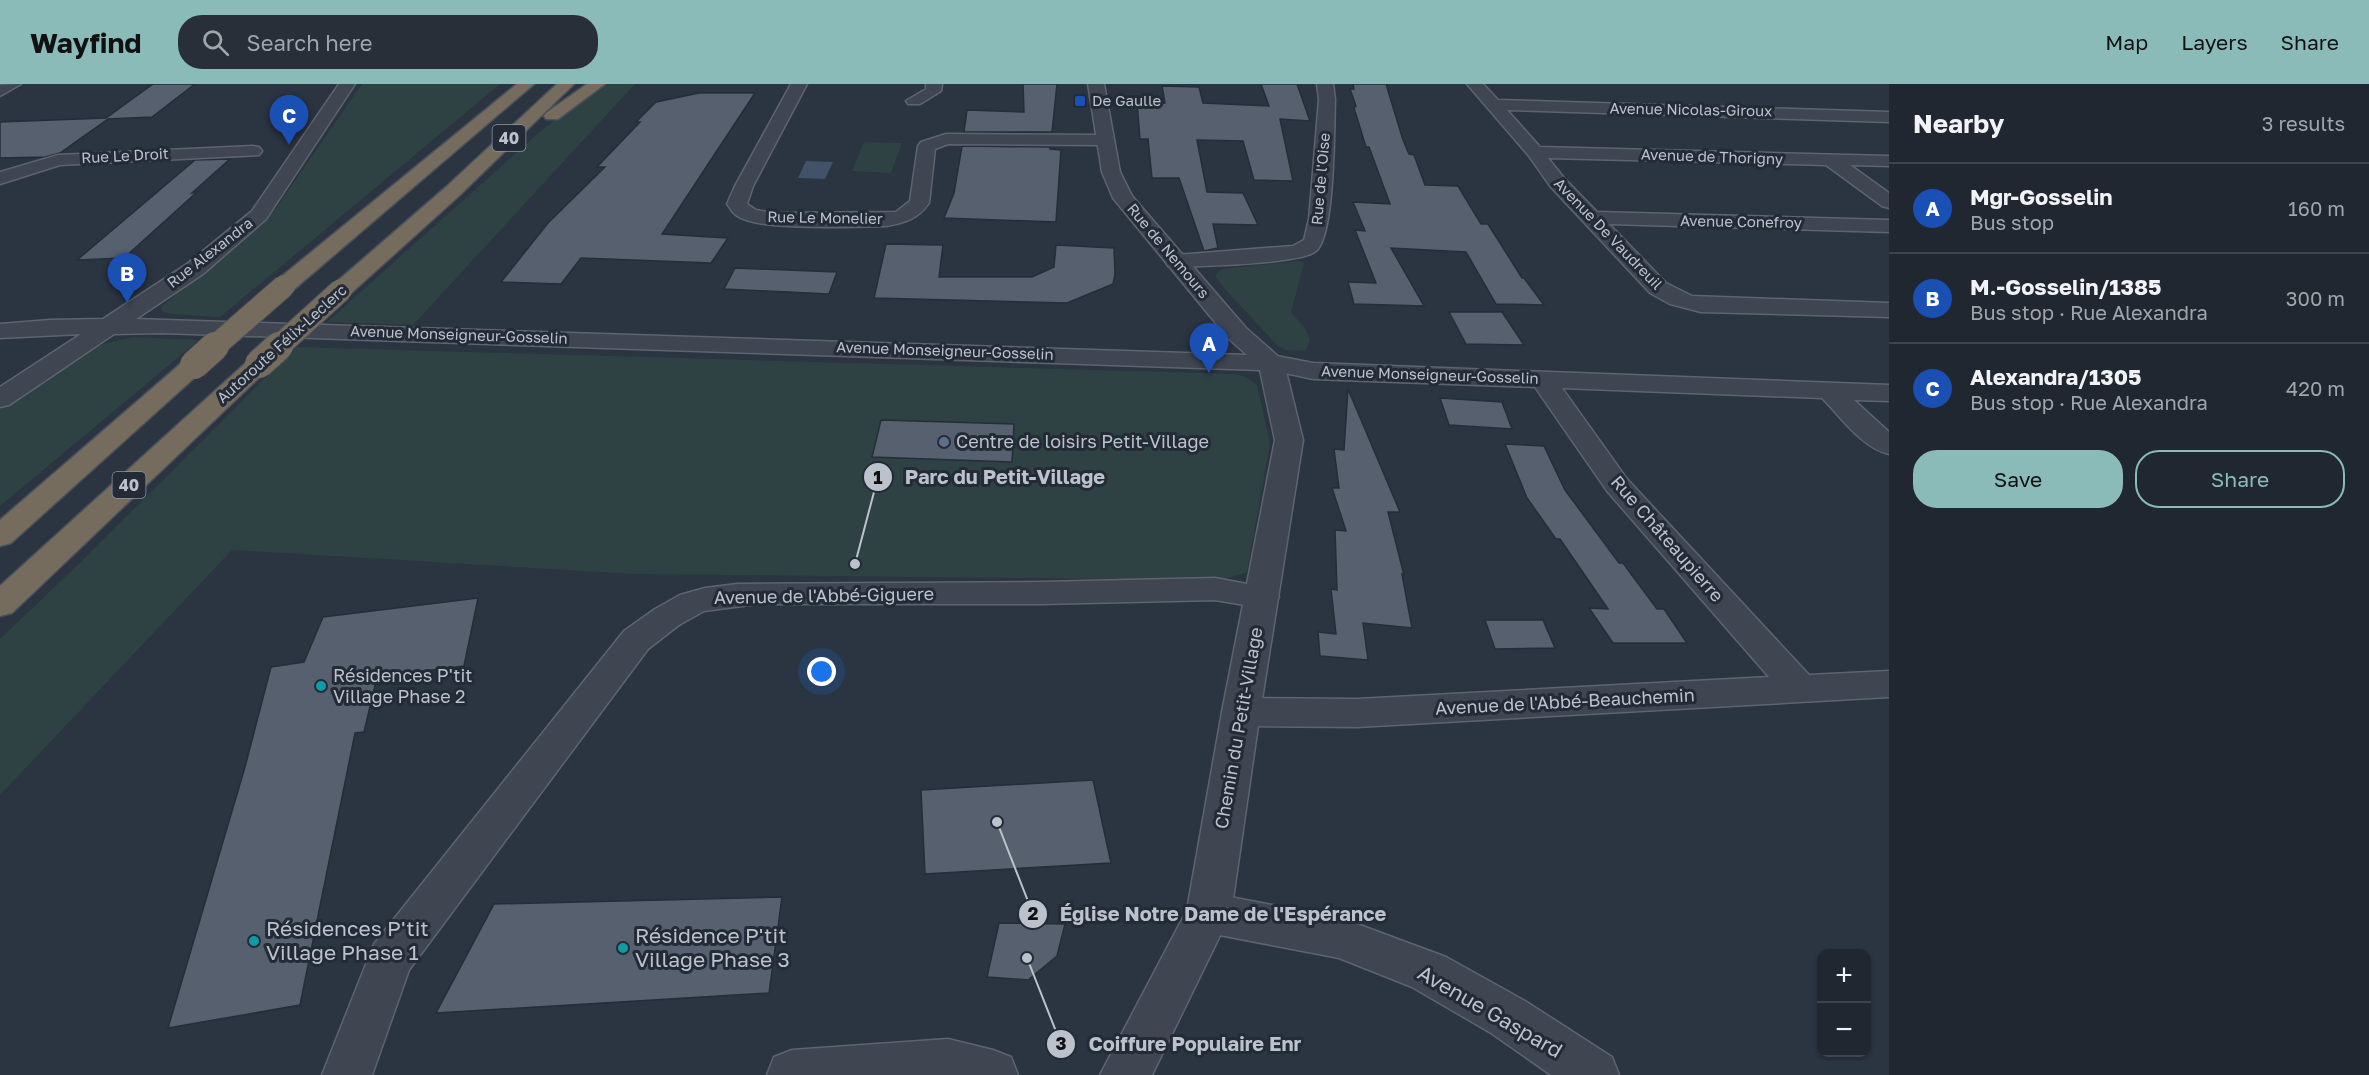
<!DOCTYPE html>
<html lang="en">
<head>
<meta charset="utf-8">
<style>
  :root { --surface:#202731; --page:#282f39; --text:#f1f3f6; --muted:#a2a5ab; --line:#3d444d; --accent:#8bbbb9 }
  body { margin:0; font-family:"Golos Text",sans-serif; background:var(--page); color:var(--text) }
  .controls { position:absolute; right:18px; bottom:18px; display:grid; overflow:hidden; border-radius:12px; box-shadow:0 2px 4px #0004 }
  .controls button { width:54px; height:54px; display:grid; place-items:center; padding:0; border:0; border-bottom:2px solid var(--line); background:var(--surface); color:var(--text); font:30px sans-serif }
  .you { position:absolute; left:822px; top:588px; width:21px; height:21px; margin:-15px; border:4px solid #fff; border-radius:50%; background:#1a73e8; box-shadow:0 0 0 9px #1a73e833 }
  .badge { display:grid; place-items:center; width:39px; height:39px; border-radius:50%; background:var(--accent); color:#fff; font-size:20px; font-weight:700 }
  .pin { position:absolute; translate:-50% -50px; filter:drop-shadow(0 2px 3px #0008) }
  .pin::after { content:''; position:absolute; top:32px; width:21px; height:18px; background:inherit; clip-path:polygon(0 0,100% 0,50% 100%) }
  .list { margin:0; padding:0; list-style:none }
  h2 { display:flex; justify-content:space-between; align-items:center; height:78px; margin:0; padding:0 24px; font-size:26px }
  h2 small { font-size:20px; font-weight:400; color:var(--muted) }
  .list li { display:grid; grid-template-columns:39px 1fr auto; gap:18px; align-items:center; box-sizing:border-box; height:90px; padding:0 24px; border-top:2px solid var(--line) }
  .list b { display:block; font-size:22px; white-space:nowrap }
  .list p { margin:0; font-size:20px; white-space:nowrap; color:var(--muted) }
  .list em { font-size:20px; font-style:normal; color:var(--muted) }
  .actions { display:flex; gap:12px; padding:18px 24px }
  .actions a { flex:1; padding:14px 0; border:2px solid var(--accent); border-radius:24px; text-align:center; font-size:21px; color:var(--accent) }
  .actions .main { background:var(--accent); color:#111 }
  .icon { flex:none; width:33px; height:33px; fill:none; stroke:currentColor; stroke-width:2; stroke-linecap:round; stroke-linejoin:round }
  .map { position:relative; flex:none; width:1889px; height:991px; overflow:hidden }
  header { display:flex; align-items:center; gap:36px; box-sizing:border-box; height:84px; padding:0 30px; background:var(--accent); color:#111 }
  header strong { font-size:28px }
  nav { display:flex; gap:33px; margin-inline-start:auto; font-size:21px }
  .search { width:420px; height:54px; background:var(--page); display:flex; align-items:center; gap:15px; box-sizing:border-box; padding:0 21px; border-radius:24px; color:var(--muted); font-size:22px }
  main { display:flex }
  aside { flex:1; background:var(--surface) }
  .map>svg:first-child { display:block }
</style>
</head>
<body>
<header>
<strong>Wayfind</strong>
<div class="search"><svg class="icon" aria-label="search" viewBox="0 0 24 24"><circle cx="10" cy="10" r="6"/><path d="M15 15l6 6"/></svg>Search here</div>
<nav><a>Map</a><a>Layers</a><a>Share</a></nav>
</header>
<main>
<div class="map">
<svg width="1889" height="991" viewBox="0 0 1889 991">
  <rect width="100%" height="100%" fill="#2b3441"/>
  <path fill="#2e4243" d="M362,0H500L220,233L170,230L162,227L161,223L255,146L276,124Z
    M607,0H635L413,241L327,238L542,46L574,20Z
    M864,58L902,59L891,89L852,87Z
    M1299,177L1304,179L1291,228L1306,246L1310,257L1305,267L1286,266L1278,262L1223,203L1215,191L1222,185Z
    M133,253L199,256L0,422V325L99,261Z
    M296,263L1236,290L1246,293L1257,301L1270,359L1247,488L1222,496L634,490L232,466L0,711V555L87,472Z"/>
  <path fill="#425268" d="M806,77L833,78L825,95L798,94Z"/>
  <path fill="#56606e" stroke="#252d39" stroke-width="1.5" d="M153,0H195L152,33L108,35L60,69L45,73L0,74V38L106,34Z
    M1023,0H1057L1052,48H964L967,26L1024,28Z
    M1261,0H1297L1310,37L1280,35L1293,97L1254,96L1243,57L1197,56L1207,108L1243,109L1258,141L1213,140L1218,164L1204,167L1179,94H1152L1148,55H1140L1137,18L1165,19L1162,2L1199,3L1203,19L1269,22Z
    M1353,0H1386L1403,56L1409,70L1414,71L1425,101L1458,102L1481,140H1488L1522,194H1524L1544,221L1496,220L1466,168L1391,164L1424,222L1354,220L1348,198L1376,199L1355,146L1365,147L1353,118L1390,120L1369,63H1366L1354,24L1356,22L1350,5H1354Z
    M699,9H755L662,150L728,154L711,179L581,174L561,200L501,198L548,139L605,83H597L640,38H636L656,18Z
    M962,62L1050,63V65L1061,66L1056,138L944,134L954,109Z
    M230,75L192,109L197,108L124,174L77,176L195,76Z
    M886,160L943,161L939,193H1032L1054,183L1056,161L1114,164L1115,190L1113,200L1067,219L874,214Z
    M735,184L837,188L829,210L724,205Z
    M1449,228H1502L1524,261L1466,260Z
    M1348,305L1400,428H1388L1404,491L1402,490L1412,544L1363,539L1368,576L1320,572L1318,548L1336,550L1331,505L1337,506L1335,446L1346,447L1332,404H1339L1334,365L1344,366Z
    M1440,314L1502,318L1512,345L1449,341Z
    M881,336L1014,340L1012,378L872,373Z
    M1505,360L1544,362L1565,406L1619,479H1623L1657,525H1664L1687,559H1613L1589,524L1608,525L1560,455H1556L1527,414Z
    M478,514L464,582L377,593L364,648L355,649L300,921L168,944L245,683L271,583L304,578L323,533Z
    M1485,536H1543L1555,564L1495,565Z
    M1093,696L1111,779L925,790L921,706Z
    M782,813L769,909L436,929L494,820Z
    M999,839L1065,840L1057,872L1028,896L987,893Z"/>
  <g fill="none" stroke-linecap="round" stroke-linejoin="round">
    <defs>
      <path id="minor" d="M21,0L0,12V1Z
        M791,0H807L753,102L747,120L756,126L773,129L896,128L910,117L918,62L921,58L946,50L1104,51L1110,52L1113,56L1110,60L1104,61L948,60L935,65L929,119C918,135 904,139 886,142C856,142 757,148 736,131C732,129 730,123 727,120L735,102Z
        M926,0H942L941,7L920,20H908L906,17L926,5Z
        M1317,0H1333L1335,15C1334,43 1335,152 1316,167C1301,180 1201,182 1176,183L1168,182L1165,177L1168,172L1176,171L1293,162L1304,156L1309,135L1319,15Z
        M1467,0H1483L1498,16L1889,28V38L1507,26L1540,63L1889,72V82L1850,81L1889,109V124L1882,122L1826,81L1548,74L1564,94L1597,128L1889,136V148L1609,140L1666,199L1692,212L1889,219V233L1701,228L1670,220L1650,209L1550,102L1529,72Z
        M253,62L259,63L262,67L259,71L60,81L0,100V88L58,71Z
        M1271,271L1313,279L1889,301V317L1854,316L1889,348V370C1862,364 1841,333 1822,314L1562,304L1627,395L1809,591L1889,587V613L1357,643L1241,642L1228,638L1222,628L1228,618L1241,614L1357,615L1769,593L1607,407L1535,303L1313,295L1262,284L1258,279L1262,274Z
        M1215,494L1274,505L1279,513L1274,521L1262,524L1215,516L1042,520H758L704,527L679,541L648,565L409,886L372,991H322L374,860L624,547L655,525L680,511L705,504L737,500L1042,498Z
        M1209,809L1341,834L1446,873L1525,917L1612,973L1619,991H1551L1491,949L1412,903L1339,874L1209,849L1193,843L1187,829L1193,815Z
        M948,955L993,966L1011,973L1018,991H767L774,973L792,966Z"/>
      <path id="tertiary" d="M339,0H355L266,135L203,190L136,235L1247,271L1228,254L1113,114L1102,88L1088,0H1104L1120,88L1132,112L1246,244L1280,274L1284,279L1303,356L1260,628L1231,829L1152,991H1100L1187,826L1222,628L1275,356L1260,286L162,249L114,250L9,321L0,323V303L81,250L0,254V240L50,236L103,235L187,180L252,127Z"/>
      <path id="motorway" d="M517,0H534L292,207L284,209L276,207L273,202L276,197Z
        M557,0H574L460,111L349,211L341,213L333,211L330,206L333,201L446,103Z
        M587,0H605L558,35H546L544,32L546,29Z
        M259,272L268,275L272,280L268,285L12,529L0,532V502L250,275Z
        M194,273L203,276L207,281L203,286L11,459L0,462V436L185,276Z"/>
    </defs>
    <use href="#minor" stroke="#5d646f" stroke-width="3"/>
    <use href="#tertiary" stroke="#5d646f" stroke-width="3"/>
    <use href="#motorway" stroke="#49515c" stroke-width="3"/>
    <use href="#minor" fill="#3f4651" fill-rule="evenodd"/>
    <use href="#tertiary" fill="#3f4651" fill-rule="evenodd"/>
    <use href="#motorway" fill="#766c5d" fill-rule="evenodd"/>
    <defs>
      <path id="motorway-bridge-far1" d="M213,264L284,202
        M277,264L341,206"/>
      <path id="motorway-bridge" d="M259,280L279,262
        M194,281L215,262"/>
    </defs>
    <use href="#motorway-bridge-far1" stroke="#49515c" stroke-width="24" stroke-linecap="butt"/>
    <use href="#motorway-bridge" stroke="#49515c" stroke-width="30" stroke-linecap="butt"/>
    <use href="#motorway-bridge-far1" stroke="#766c5d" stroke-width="22"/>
    <use href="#motorway-bridge" stroke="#766c5d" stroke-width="28"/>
  </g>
  <rect fill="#1a4fb4" stroke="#232b37" stroke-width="2" x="1074" y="11" width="12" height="12" rx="3"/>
  <circle fill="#5c6f8a" stroke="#232b37" stroke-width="2" cx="944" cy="358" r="6"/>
  <g fill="#0f9aa8" stroke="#232b37" stroke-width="2">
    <circle cx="321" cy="602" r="6"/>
    <circle cx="254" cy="857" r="6"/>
    <circle cx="623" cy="864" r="6"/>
  </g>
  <g text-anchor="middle" stroke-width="6" stroke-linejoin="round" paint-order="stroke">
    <g font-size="15" fill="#bcc2cb" stroke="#232b37" text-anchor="start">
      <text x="1092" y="22">De Gaulle</text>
    </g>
    <g font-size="15" fill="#bcc2cb" stroke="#232b37">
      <text transform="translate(1691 26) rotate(1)" y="5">Avenue Nicolas-Giroux</text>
      <text transform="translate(125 72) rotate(-3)" y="5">Rue Le Droit</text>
      <text transform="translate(1712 73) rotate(2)" y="5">Avenue de Thorigny</text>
      <text transform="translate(1321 95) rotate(-85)" y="5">Rue de l'Oise</text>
      <text transform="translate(825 134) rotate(1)" y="5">Rue Le Monelier</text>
      <text transform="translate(1741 138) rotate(1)" y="5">Avenue Conefroy</text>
      <text transform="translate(1608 150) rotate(46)" y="5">Avenue De Vaudreuil</text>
      <text transform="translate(1168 167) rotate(50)" y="5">Rue de Nemours</text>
      <text transform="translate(210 169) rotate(-38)" y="5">Rue Alexandra</text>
      <text transform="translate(459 251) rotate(2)" y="5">Avenue Monseigneur-Gosselin</text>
      <text transform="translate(282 260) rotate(-42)" y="5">Autoroute Félix-Leclerc</text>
      <text transform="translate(945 267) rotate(2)" y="5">Avenue Monseigneur-Gosselin</text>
      <text transform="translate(1430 291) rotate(2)" y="5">Avenue Monseigneur-Gosselin</text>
    </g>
    <g fill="#232b37" stroke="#8e959f" stroke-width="1.5">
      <rect x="492.5" y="41" width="33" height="26" rx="4.5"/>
      <rect x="112.5" y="388" width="33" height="26" rx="4.5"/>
    </g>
    <g font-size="16" font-weight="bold" fill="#bcc2cb">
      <text x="509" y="60">40</text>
      <text x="129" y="407">40</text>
    </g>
    <g font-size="18" fill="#bcc2cb" stroke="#232b37" text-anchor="start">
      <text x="956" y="364">Centre de loisirs Petit-Village</text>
      <text x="333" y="598">Résidences P'tit<tspan x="333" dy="21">Village Phase 2</tspan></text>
    </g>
    <g font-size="18" fill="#bcc2cb" stroke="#232b37">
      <text transform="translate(1667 455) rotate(49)" y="6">Rue Châteaupierre</text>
      <text transform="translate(824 512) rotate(-1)" y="6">Avenue de l'Abbé-Giguere</text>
      <text transform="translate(1565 618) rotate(-3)" y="6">Avenue de l'Abbé-Beauchemin</text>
      <text transform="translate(1239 644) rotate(-80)" y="6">Chemin du Petit-Village</text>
    </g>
    <g font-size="21" fill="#bcc2cb" stroke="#232b37" text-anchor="start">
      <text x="266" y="852">Résidences P'tit<tspan x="266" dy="24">Village Phase 1</tspan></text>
      <text x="635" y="859">Résidence P'tit<tspan x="635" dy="24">Village Phase 3</tspan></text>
    </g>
    <g font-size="21" fill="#bcc2cb" stroke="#232b37">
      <text transform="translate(1490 928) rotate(30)" y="7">Avenue Gaspard</text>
    </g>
  </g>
  <path fill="none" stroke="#bcc2cb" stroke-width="2" d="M855 480L878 393M997 738L1033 830M1027 874L1061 960"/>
  <g fill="#bcc2cb" stroke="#232b37" stroke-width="2">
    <circle cx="855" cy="480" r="6"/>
    <circle cx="997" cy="738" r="6"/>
    <circle cx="1027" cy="874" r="6"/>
    <circle cx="878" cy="393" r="15"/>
    <circle cx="1033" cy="830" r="15"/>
    <circle cx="1061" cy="960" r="15"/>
  </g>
  <g font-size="18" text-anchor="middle" font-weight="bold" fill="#111">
    <text x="878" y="400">1</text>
    <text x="1033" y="836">2</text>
    <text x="1061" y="966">3</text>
  </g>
  <g font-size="20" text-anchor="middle" font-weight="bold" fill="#bcc2cb" stroke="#232b37" stroke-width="6" stroke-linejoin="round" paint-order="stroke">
    <text x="1005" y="400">Parc du Petit-Village</text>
    <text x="1223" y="837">Église Notre Dame de l'Espérance</text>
    <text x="1195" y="967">Coiffure Populaire Enr</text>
  </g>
</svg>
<div class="controls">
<button>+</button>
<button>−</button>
</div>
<div class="you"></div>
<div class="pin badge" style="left:1209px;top:289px;background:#1a4fb4">A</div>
<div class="pin badge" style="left:127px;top:219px;background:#1a4fb4">B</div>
<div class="pin badge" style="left:289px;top:61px;background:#1a4fb4">C</div>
</div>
<aside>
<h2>Nearby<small>3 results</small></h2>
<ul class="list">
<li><span class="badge" style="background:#1a4fb4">A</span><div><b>Mgr-Gosselin</b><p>Bus stop</p></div><em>160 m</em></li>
<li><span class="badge" style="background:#1a4fb4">B</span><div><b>M.-Gosselin/1385</b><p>Bus stop · Rue Alexandra</p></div><em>300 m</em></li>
<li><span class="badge" style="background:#1a4fb4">C</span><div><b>Alexandra/1305</b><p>Bus stop · Rue Alexandra</p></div><em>420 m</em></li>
</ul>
<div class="actions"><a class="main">Save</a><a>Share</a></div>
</aside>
</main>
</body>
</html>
